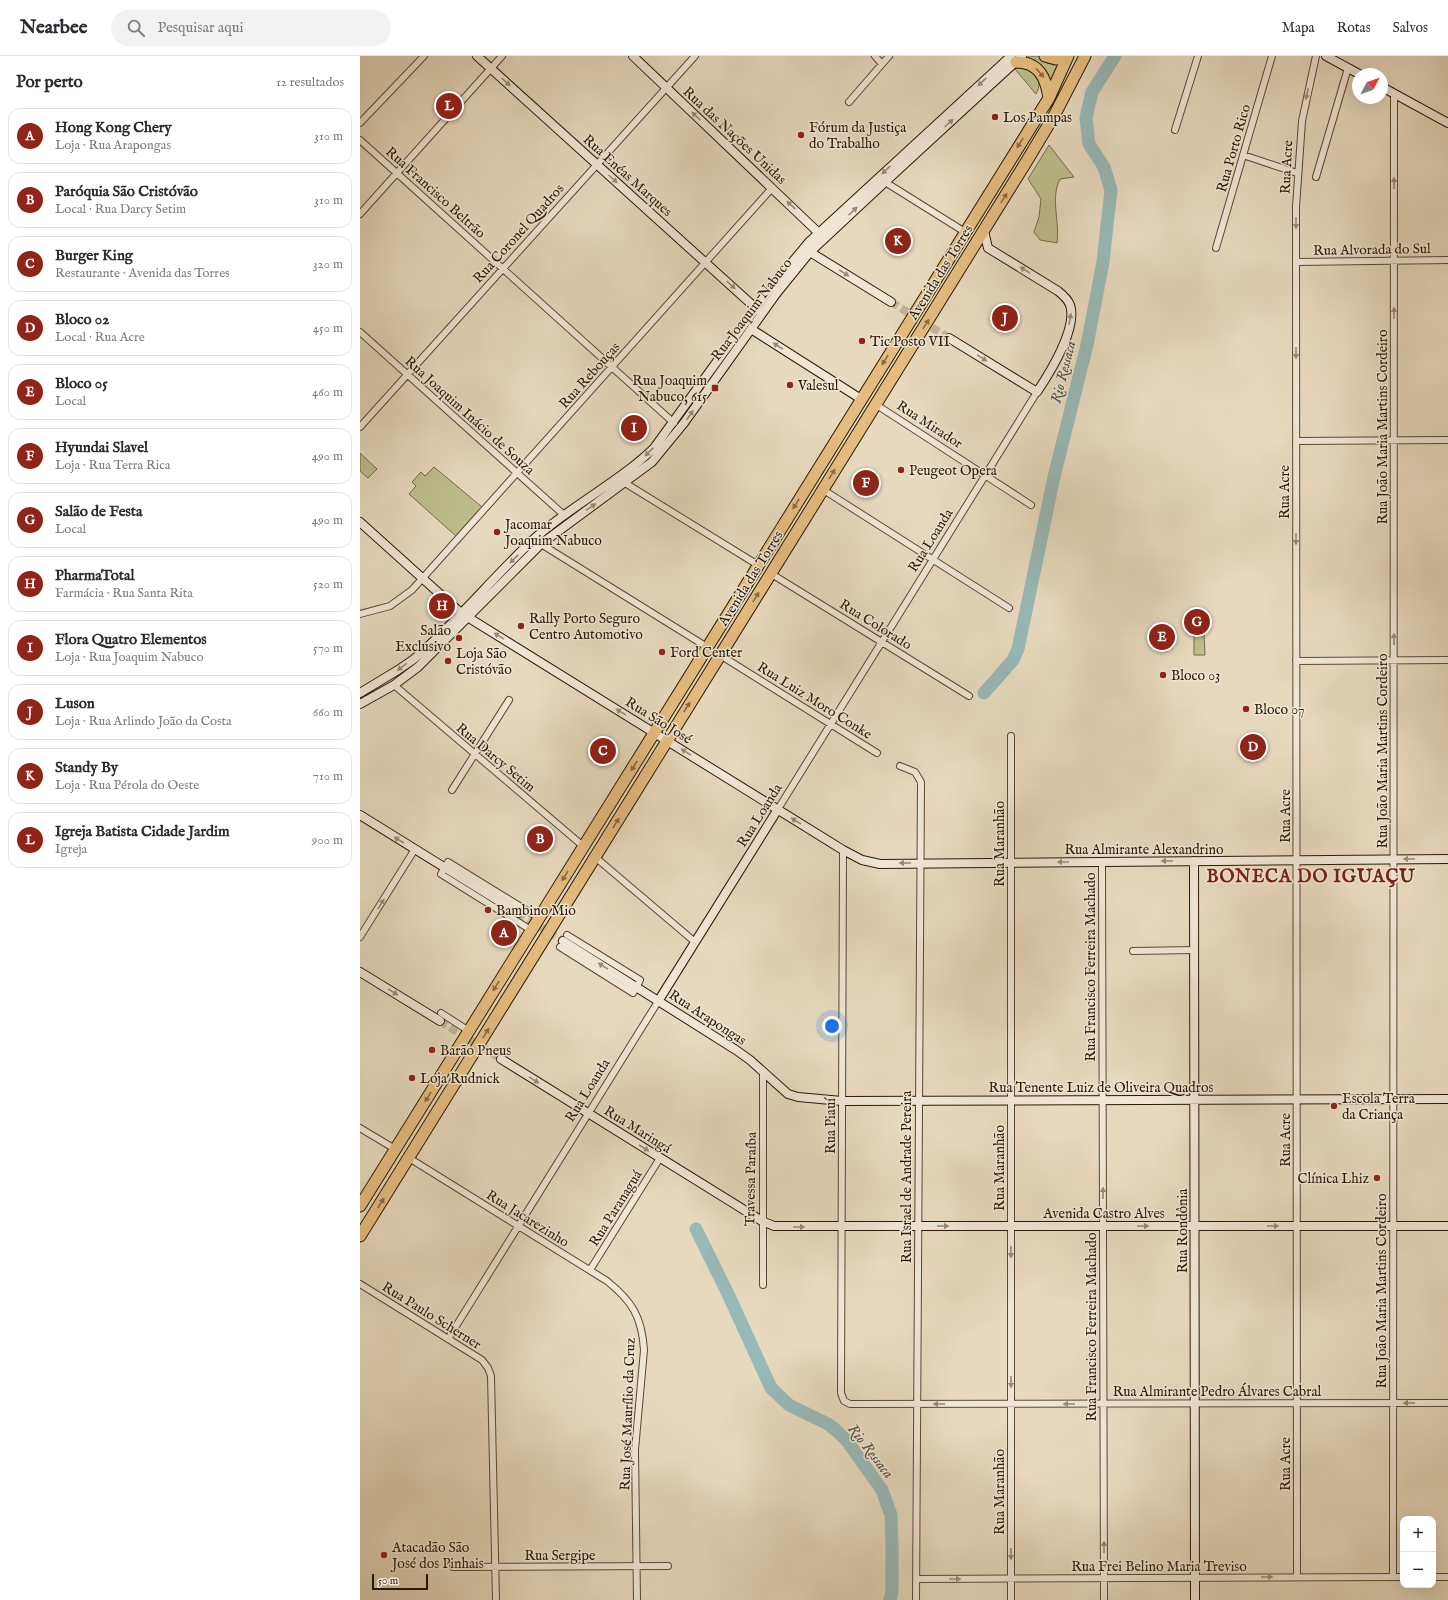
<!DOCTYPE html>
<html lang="pt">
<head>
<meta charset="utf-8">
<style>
  :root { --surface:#fff; --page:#f2f2f3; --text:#2b2b33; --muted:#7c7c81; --line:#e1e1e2; --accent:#8f2418 }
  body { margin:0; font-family:"IM FELL English",serif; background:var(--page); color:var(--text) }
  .controls { position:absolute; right:12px; bottom:12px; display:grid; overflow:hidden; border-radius:8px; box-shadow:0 4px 16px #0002 }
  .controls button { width:36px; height:36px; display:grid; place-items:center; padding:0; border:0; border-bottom:1px solid var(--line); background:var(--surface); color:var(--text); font:20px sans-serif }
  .compass { position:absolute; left:992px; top:12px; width:36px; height:36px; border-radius:50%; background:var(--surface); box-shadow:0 4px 16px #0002; rotate:49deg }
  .scale { position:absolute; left:12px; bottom:10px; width:56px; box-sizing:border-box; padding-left:4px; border:2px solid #2c1903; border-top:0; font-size:11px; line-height:14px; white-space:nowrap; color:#2c1903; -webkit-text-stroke:3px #efe6d5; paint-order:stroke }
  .you { position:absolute; left:472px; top:970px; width:14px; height:14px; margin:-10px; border:3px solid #fff; border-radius:50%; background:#1a73e8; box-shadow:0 0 0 6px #1a73e833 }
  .badge { display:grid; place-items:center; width:26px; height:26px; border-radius:50%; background:var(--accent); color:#fff; font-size:13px; font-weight:700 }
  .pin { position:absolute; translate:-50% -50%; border:2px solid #fff; box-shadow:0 1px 4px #0006 }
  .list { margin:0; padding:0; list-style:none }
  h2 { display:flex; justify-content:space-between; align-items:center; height:52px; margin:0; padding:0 16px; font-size:17px }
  h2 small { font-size:13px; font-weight:400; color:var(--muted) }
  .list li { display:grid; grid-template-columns:26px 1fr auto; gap:12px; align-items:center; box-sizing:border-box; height:56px; margin:0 8px 8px; padding:0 8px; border:1px solid var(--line); border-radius:12px }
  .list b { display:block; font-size:15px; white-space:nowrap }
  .list p { margin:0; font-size:13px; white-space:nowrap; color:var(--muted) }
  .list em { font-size:13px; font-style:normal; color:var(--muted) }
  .icon { flex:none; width:22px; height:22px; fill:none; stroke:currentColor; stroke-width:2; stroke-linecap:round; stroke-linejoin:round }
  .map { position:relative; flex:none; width:1088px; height:1544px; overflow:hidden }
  header { display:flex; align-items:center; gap:24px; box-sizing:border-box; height:56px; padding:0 20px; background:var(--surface); border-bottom:1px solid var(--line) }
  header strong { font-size:19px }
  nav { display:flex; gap:22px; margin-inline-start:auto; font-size:14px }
  .search { width:280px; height:36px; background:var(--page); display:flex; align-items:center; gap:10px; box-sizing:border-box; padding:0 14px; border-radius:22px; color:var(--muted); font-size:15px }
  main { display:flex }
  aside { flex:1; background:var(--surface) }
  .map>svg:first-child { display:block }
</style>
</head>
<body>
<header>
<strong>Nearbee</strong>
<div class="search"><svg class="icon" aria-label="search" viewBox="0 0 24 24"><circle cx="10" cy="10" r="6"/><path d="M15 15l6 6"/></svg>Pesquisar aqui</div>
<nav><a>Mapa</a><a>Rotas</a><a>Salvos</a></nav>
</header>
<main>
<aside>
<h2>Por perto<small>12 resultados</small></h2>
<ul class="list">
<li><span class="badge">A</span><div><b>Hong Kong Chery</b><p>Loja · Rua Arapongas</p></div><em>310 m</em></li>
<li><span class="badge">B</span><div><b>Paróquia São Cristóvão</b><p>Local · Rua Darcy Setim</p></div><em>310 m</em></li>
<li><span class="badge">C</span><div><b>Burger King</b><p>Restaurante · Avenida das Torres</p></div><em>320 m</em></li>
<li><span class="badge">D</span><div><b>Bloco 02</b><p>Local · Rua Acre</p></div><em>450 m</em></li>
<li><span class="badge">E</span><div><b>Bloco 05</b><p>Local</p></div><em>460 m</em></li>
<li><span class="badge">F</span><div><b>Hyundai Slavel</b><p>Loja · Rua Terra Rica</p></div><em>490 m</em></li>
<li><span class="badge">G</span><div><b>Salão de Festa</b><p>Local</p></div><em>490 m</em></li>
<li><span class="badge">H</span><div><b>PharmaTotal</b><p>Farmácia · Rua Santa Rita</p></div><em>520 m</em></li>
<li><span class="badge">I</span><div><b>Flora Quatro Elementos</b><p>Loja · Rua Joaquim Nabuco</p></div><em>570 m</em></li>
<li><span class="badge">J</span><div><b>Luson</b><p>Loja · Rua Arlindo João da Costa</p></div><em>660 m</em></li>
<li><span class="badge">K</span><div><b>Standy By</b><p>Loja · Rua Pérola do Oeste</p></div><em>710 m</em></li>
<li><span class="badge">L</span><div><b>Igreja Batista Cidade Jardim</b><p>Igreja</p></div><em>900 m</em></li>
</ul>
</aside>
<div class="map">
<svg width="1088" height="1544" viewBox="0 0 1088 1544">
  <rect width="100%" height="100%" fill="#e7d9be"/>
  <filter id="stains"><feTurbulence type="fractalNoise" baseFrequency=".005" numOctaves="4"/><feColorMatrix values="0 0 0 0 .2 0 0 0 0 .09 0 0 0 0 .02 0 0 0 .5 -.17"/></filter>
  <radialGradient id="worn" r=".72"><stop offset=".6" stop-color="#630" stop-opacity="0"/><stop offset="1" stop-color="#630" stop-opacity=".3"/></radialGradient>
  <path fill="#bdbd8c" stroke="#746b48" d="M669,0H680L687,7L694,9L701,7L690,30L665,3Z
    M660,11C674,12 684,25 676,38L655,13Z
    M689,89L714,121L700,123C690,142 700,165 697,187L680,184L674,176L679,161L681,143L668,123Z
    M0,397L17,413L8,422L0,415Z
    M74,411L122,451L96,480L49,438L56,430L52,426L61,416L65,420Z
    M834,576H844L845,599H834Z"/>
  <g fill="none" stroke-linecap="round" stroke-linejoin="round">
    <path stroke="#97b9b7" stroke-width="13" d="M624,637L653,604L658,593L694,421L727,289L743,206L751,134L744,111L729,88L726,62L732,36L755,0
      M336,1173L368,1238L411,1332L429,1349L468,1368L477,1375L487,1385L522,1434L531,1459L532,1488V1536L530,1544"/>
    <path stroke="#c2b399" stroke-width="8" stroke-dasharray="8 4" stroke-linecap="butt" d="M531,246L589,282
      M158,857L203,885
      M80,965L141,1003"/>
    <defs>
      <path id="street" d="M515,0L522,8
        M489,46L529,0
        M0,67L64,0
        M815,74L838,0
        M0,84L314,367
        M883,99L937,117
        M956,121L988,12
        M525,126L605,176
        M0,158L142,0
        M856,192L912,0
        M936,206L1088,204
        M0,276L204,459
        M515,348L671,449
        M0,371L335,0
        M936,385L1088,384
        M265,427L398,509
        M462,433L649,552
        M181,488L347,591
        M410,517L609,640
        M0,558L30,550L52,534L412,132
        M360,599L517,697
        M936,605L1088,604
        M34,629L223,790
        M540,710L555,716L561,726L556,1544
        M92,734L149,644
        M418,753L677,336
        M483,794L481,1337L484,1345L490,1348L1088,1347
        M235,801L335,886
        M742,806L744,1544
        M171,874L81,818L88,806L179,862
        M0,881L55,793
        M200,891L273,937L280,924L207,879
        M773,895L835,894
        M81,957L109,975
        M0,1072L35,1093
        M49,1102L247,1225C272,1245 282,1261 284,1294L275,1394L277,1544
        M230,1214L300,1102
        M0,1228L122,1304L128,1312L131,1320L136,1544
        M403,1229V1017
        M88,1283L299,944
        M93,1511L308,1510
        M937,1521L936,151L942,65L956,0
        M1033,1521L1034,38
        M1073,1521H1088
        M556,1523L1043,1521
        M651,1544V680"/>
      <path id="secondary" d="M117,0L400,256
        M273,0L462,180
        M966,0L999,18
        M1022,31L1088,67
        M450,196L531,246
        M391,273L501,343
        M589,282L677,336C689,318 718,272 710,249C708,243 703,239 698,235L628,192L624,175
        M0,466L101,557L483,794L502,804L520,808L1088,803
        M0,637L38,614L54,603C97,566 133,521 175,482C212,449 258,427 294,392L409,234L449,186L651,0
        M0,648L34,629L58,611L181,488L292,406L324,367L416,238L450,196L525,126L662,0
        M0,759L158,857
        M834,805L835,1544
        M203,885L376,994L390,1004L428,1038L438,1041L482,1045L1088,1043
        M0,916L80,965
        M299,944L418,753
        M141,1003L402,1165L414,1170H1088"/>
      <path id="highway" d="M685,0L696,3L705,0
        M656,6C679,6 686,22 689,42
        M0,1150L689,42L708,0
        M0,1180L668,103L695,58L725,0"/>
    </defs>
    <use href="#street" stroke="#5b4932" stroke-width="8"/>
    <use href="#secondary" stroke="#2c1903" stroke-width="10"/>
    <use href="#highway" stroke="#2c1903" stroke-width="13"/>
    <use href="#street" stroke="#efe6d5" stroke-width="6"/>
    <use href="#secondary" stroke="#efe6d5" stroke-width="8"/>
    <use href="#highway" stroke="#e4bc7f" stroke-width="11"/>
  </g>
  <defs><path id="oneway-solid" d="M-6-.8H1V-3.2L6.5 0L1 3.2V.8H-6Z"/></defs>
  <g fill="#886a41">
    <use href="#oneway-solid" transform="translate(680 17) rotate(50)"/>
    <use href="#oneway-solid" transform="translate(660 87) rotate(122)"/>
    <use href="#oneway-solid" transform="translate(644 142) rotate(-58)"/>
    <use href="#oneway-solid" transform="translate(566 268) rotate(-58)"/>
    <use href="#oneway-solid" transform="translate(525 304) rotate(122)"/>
    <use href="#oneway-solid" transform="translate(472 418) rotate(-58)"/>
    <use href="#oneway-solid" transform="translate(436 448) rotate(122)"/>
    <use href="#oneway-solid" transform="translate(396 541) rotate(-58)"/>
    <use href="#oneway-solid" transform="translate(327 651) rotate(-58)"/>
    <use href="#oneway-solid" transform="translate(274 710) rotate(122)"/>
    <use href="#oneway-solid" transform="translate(256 767) rotate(-58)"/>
    <use href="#oneway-solid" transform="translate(205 820) rotate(122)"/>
    <use href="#oneway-solid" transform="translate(136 930) rotate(122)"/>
    <use href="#oneway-solid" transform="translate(126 977) rotate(-58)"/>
    <use href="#oneway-solid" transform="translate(68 1041) rotate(122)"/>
    <use href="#oneway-solid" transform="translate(21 1147) rotate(-58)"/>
  </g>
  <g fill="#978a76">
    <use href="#oneway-solid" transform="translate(146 26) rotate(42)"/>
    <use href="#oneway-solid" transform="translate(622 26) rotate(137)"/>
    <use href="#oneway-solid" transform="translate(947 38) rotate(103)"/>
    <use href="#oneway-solid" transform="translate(336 60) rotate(-137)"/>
    <use href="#oneway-solid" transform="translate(589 67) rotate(-42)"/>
    <use href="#oneway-solid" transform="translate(526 114) rotate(137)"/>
    <use href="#oneway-solid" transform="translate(253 123) rotate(42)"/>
    <use href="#oneway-solid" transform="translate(1034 127) rotate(-90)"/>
    <use href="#oneway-solid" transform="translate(431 149) rotate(-137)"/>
    <use href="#oneway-solid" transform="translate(493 155) rotate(-43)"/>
    <use href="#oneway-solid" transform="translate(936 167) rotate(90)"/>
    <use href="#oneway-solid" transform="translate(665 214) rotate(-148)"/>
    <use href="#oneway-solid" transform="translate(484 217) rotate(32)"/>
    <use href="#oneway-solid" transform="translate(371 229) rotate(42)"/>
    <use href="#oneway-solid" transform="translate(1034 257) rotate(-90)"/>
    <use href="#oneway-solid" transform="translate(710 263) rotate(-80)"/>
    <use href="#oneway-solid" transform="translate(418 290) rotate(-148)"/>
    <use href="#oneway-solid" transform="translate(936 297) rotate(90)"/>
    <use href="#oneway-solid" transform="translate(622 302) rotate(32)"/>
    <use href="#oneway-solid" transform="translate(330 359) rotate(-55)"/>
    <use href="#oneway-solid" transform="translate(289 396) rotate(136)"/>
    <use href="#oneway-solid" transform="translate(231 451) rotate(-35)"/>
    <use href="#oneway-solid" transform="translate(936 483) rotate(90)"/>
    <use href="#oneway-solid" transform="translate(154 503) rotate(136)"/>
    <use href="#oneway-solid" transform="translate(139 580) rotate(-148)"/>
    <use href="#oneway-solid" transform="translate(1034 583) rotate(-90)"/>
    <use href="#oneway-solid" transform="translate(42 611) rotate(144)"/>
    <use href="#oneway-solid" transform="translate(261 656) rotate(-148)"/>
    <use href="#oneway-solid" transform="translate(326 696) rotate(-148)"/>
    <use href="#oneway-solid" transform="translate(436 765) rotate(-148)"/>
    <use href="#oneway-solid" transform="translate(39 784) rotate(-148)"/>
    <use href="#oneway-solid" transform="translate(1049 803) rotate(180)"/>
    <use href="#oneway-solid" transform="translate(807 805) rotate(180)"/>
    <use href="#oneway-solid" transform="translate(703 806) rotate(180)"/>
    <use href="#oneway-solid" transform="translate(545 807) rotate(180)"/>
    <use href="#oneway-solid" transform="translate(21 848) rotate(-58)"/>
    <use href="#oneway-solid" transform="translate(243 910) rotate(-148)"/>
    <use href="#oneway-solid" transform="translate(33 936) rotate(32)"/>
    <use href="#oneway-solid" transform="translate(174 1024) rotate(32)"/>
    <use href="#oneway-solid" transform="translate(284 1092) rotate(32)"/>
    <use href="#oneway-solid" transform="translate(743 1137) rotate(-90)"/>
    <use href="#oneway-solid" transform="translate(583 1170)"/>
    <use href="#oneway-solid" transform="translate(783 1170)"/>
    <use href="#oneway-solid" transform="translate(913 1170)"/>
    <use href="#oneway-solid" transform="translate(439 1171)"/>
    <use href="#oneway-solid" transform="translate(651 1196) rotate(90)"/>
    <use href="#oneway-solid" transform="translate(651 1326) rotate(90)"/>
    <use href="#oneway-solid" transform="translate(1049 1347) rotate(180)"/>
    <use href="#oneway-solid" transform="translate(579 1348) rotate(180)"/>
    <use href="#oneway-solid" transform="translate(709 1348) rotate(180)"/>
    <use href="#oneway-solid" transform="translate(744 1491) rotate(-90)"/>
    <use href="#oneway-solid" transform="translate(651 1498) rotate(90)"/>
    <use href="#oneway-solid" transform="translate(907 1521)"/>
    <use href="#oneway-solid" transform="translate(595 1523)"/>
  </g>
  <g fill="#8f2418" stroke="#efe6d5" stroke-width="1.5">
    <circle cx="635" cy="61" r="4"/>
    <circle cx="441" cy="79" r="4"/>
    <circle cx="502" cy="285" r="4"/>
    <circle cx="430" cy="329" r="4"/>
    <rect x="351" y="328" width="8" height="8" rx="2"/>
    <circle cx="541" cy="414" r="4"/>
    <circle cx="137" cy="476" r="4"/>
    <circle cx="161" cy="570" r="4"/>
    <circle cx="99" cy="582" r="4"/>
    <circle cx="302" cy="596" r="4"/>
    <circle cx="88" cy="605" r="4"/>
    <circle cx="803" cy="619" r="4"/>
    <circle cx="886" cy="653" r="4"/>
    <circle cx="128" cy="854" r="4"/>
    <circle cx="72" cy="994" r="4"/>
    <circle cx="52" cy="1022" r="4"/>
    <circle cx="974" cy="1050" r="4"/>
    <circle cx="1017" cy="1122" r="4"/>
    <circle cx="24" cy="1499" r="4"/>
  </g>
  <g text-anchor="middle" stroke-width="3" stroke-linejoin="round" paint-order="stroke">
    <g font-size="14" fill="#2c1903" stroke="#efe6d5" text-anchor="start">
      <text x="643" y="66">Los Pampas</text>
      <text x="449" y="76">Fórum da Justiça<tspan x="449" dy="16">do Trabalho</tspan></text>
      <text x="510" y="290">Tic Posto VII</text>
      <text x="347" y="329" text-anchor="end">Rua Joaquim<tspan x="347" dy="16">Nabuco, 615</tspan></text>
      <text x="438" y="334">Valesul</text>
      <text x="549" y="419">Peugeot Opera</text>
      <text x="145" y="473">Jacomar<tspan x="145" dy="16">Joaquim Nabuco</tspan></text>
      <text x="169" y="567">Rally Porto Seguro<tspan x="169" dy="16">Centro Automotivo</tspan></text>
      <text x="91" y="579" text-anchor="end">Salão<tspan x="91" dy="16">Exclusivo</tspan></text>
      <text x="310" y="601">Ford Center</text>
      <text x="96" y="602">Loja São<tspan x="96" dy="16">Cristóvão</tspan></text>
      <text x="811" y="624">Bloco 03</text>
      <text x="894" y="658">Bloco 07</text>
      <text x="136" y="859">Bambino Mio</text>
      <text x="80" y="999">Barão Pneus</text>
      <text x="60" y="1027">Loja Rudnick</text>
      <text x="982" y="1047">Escola Terra<tspan x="982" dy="16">da Criança</tspan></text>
      <text x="1009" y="1127" text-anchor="end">Clínica Lhiz</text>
      <text x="32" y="1496">Atacadão São<tspan x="32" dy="16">José dos Pinhais</tspan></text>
    </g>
    <g font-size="14" fill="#2c1903" stroke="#efe6d5">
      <text transform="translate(375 79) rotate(43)" y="5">Rua das Nações Unidas</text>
      <text transform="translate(873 92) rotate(-74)" y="5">Rua Porto Rico</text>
      <text transform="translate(926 111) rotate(-87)" y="5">Rua Acre</text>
      <text transform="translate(268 119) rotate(42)" y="5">Rua Enéas Marques</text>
      <text transform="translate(76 136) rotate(42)" y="5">Rua Francisco Beltrão</text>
      <text transform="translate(158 177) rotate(-48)" y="5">Rua Coronel Quadros</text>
      <text transform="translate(1012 193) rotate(-1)" y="5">Rua Alvorada do Sul</text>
      <text transform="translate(580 216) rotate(-58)" y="5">Avenida das Torres</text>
      <text transform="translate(391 253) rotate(-53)" y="5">Rua Joaquim Nabuco</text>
      <text transform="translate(229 319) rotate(-48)" y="5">Rua Rebouças</text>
      <text transform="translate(110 359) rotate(42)" y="5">Rua Joaquim Inácio de Souza</text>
      <text transform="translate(570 368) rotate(33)" y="5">Rua Mirador</text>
      <text transform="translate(1022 371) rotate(-90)" y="5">Rua João Maria Martins Cordeiro</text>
      <text transform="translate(924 436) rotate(-90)" y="5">Rua Acre</text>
      <text transform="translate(570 484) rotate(-58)" y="5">Rua Loanda</text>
      <text transform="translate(390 522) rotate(-58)" y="5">Avenida das Torres</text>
      <text transform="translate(516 568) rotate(32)" y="5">Rua Colorado</text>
      <text transform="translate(455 644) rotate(32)" y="5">Rua Luiz Moro Conke</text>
      <text transform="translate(299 664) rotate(32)" y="5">Rua São José</text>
      <text transform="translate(1022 695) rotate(-90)" y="5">Rua João Maria Martins Cordeiro</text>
      <text transform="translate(136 701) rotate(40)" y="5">Rua Darcy Setim</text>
      <text transform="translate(399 759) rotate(-58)" y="5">Rua Loanda</text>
      <text transform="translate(925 760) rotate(-90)" y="5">Rua Acre</text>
      <text transform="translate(639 788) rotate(-90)" y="5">Rua Maranhão</text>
      <text x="784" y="798">Rua Almirante Alexandrino</text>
      <text transform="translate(730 911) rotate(-90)" y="5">Rua Francisco Ferreira Machado</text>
      <text transform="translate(348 961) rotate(33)" y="5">Rua Arapongas</text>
      <text x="741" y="1036">Rua Tenente Luiz de Oliveira Quadros</text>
      <text transform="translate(227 1034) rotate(-58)" y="5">Rua Loanda</text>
      <text transform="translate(470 1070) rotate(-90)" y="5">Rua Piauí</text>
      <text transform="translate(278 1073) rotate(32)" y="5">Rua Maringá</text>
      <text transform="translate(925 1084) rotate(-90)" y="5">Rua Acre</text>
      <text transform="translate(639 1112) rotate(-90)" y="5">Rua Maranhão</text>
      <text transform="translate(546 1121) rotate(-90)" y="5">Rua Israel de Andrade Pereira</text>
      <text transform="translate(390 1123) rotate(-89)" y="5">Travessa Paraíba</text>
      <text transform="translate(255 1152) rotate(-58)" y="5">Rua Paranaguá</text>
      <text x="744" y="1162">Avenida Castro Alves</text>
      <text transform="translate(168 1162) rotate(32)" y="5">Rua Jacarezinho</text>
      <text transform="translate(822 1175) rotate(-90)" y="5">Rua Rondônia</text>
      <text transform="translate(1021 1235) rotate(-90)" y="5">Rua João Maria Martins Cordeiro</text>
      <text transform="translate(72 1259) rotate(32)" y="5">Rua Paulo Scherner</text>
      <text transform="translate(731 1271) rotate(-90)" y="5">Rua Francisco Ferreira Machado</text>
      <text x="857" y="1340">Rua Almirante Pedro Álvares Cabral</text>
      <text transform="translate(267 1358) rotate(-88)" y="5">Rua José Maurílio da Cruz</text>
      <text transform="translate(925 1408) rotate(-90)" y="5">Rua Acre</text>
      <text transform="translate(639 1436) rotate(-90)" y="5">Rua Maranhão</text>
      <text x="200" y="1504">Rua Sergipe</text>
      <text x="799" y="1515">Rua Frei Belino Maria Treviso</text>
    </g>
    <g font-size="15" font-style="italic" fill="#515142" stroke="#efe6d5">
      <text transform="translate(703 316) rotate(-76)" y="5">Rio Ressaca</text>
      <text transform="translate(511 1395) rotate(52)" y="5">Rio Ressaca</text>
    </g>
    <g font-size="18" font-weight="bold" letter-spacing="1" fill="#7a1f14" stroke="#efe6d5">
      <text x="951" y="826">BONECA DO IGUAÇU</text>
    </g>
  </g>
  <rect width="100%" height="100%" filter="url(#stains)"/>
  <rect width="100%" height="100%" fill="url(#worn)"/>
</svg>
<div class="controls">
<button>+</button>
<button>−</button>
</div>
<svg class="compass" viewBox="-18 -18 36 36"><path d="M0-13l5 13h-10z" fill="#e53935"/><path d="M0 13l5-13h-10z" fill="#7c7c81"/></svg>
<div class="scale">50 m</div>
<div class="you"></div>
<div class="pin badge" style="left:144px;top:877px">A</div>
<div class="pin badge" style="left:180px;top:783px">B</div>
<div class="pin badge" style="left:243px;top:695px">C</div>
<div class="pin badge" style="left:893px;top:691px">D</div>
<div class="pin badge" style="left:802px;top:581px">E</div>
<div class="pin badge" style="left:506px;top:427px">F</div>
<div class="pin badge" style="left:837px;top:566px">G</div>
<div class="pin badge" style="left:82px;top:550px">H</div>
<div class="pin badge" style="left:274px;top:372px">I</div>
<div class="pin badge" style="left:645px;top:262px">J</div>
<div class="pin badge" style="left:538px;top:185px">K</div>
<div class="pin badge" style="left:89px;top:50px">L</div>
</div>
</main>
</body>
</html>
